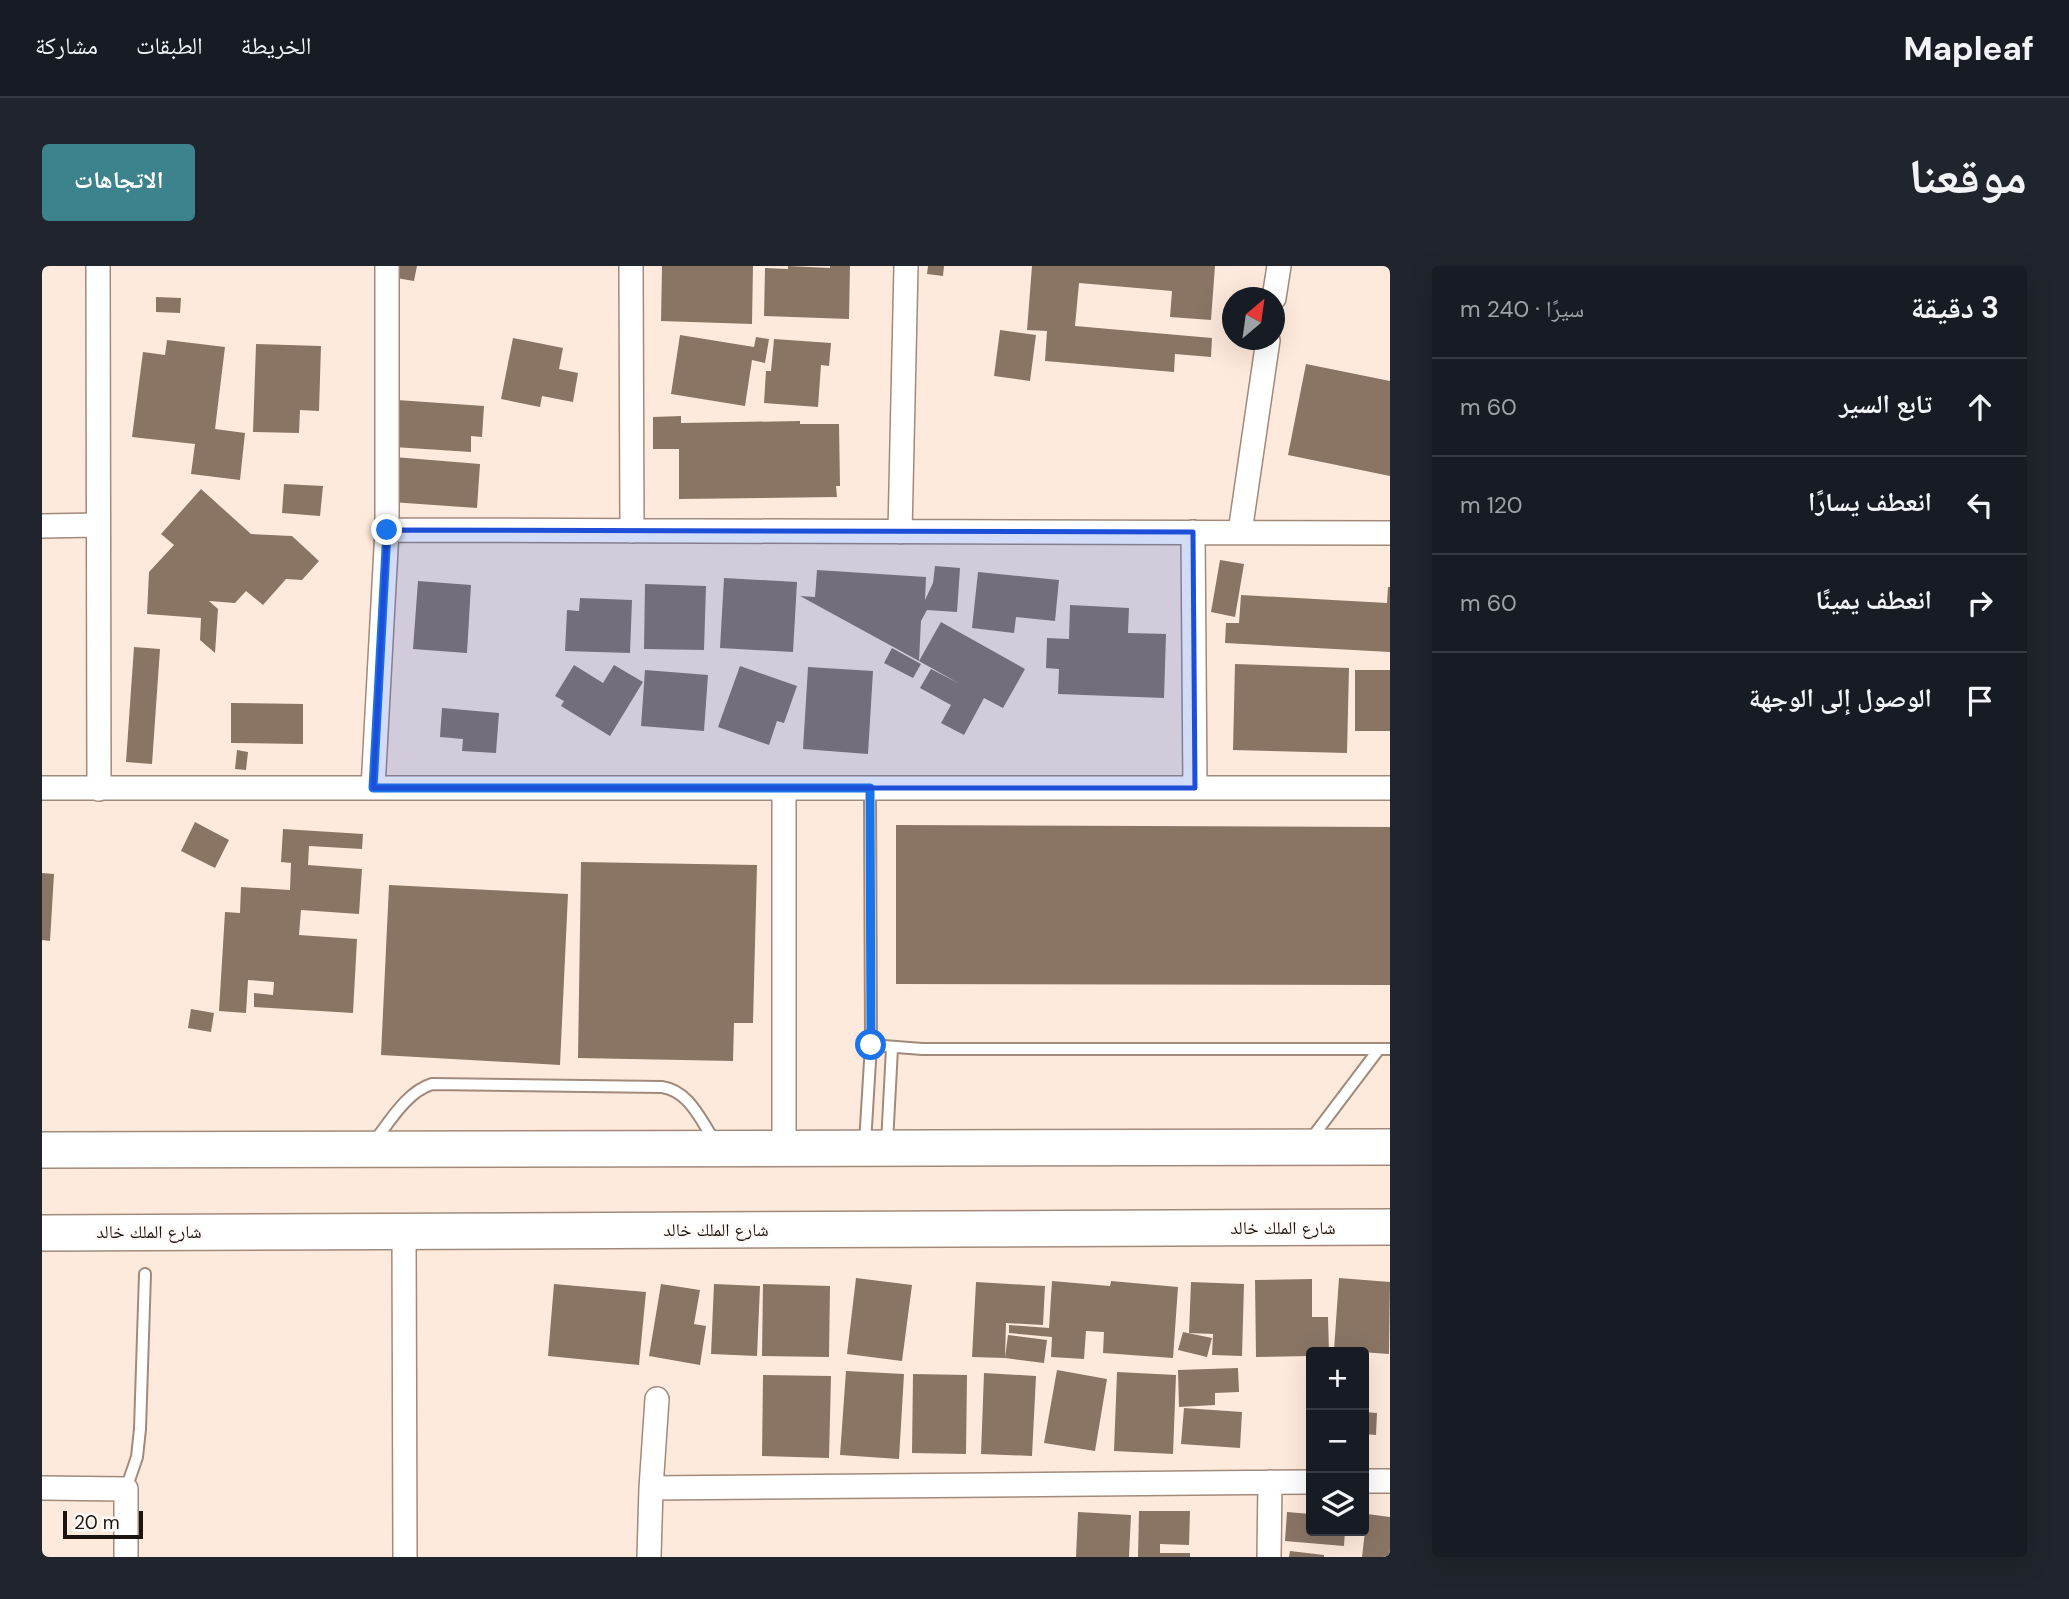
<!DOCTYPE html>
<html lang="ar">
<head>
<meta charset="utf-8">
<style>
  :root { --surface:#171b24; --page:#20242c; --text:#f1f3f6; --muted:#9ea1a6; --line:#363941; --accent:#3c838d }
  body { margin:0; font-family:"DM Sans","Noto Naskh Arabic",sans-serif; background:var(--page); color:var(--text); direction:rtl }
  .controls { position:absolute; right:21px; bottom:21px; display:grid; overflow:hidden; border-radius:7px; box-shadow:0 7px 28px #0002 }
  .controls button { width:63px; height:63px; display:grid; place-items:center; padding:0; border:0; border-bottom:2px solid var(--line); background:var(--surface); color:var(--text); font:35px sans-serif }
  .compass { position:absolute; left:1180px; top:21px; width:63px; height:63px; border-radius:50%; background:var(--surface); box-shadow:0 7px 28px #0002; rotate:29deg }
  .scale { position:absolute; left:21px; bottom:18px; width:80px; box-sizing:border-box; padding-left:7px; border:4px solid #1c140e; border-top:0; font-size:19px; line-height:24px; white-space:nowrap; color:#1c140e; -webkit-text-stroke:5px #fffaf7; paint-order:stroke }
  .stop { position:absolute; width:21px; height:21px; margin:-16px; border:5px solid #1a73e8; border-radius:50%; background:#fff }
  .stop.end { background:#1a73e8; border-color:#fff; box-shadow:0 2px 7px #0008 }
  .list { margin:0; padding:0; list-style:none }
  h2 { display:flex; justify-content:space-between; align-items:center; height:91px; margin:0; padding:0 28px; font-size:30px }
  h2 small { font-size:23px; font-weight:400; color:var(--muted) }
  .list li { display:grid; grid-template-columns:46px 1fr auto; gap:21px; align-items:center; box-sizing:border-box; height:98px; padding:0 28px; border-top:2px solid var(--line) }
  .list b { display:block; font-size:26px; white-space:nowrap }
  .list em { font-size:23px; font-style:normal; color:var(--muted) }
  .icon { flex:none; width:38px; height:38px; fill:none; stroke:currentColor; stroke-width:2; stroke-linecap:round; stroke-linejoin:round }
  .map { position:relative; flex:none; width:1348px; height:1291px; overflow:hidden; direction:ltr; border-radius:7px }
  header { display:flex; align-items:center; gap:42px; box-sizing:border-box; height:98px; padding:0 35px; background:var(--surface); border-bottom:2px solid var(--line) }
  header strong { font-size:33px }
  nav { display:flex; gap:38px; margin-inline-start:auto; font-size:24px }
  .intro { display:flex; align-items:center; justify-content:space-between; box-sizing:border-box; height:168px; padding:0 42px }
  h1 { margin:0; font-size:49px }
  .button { padding:18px 32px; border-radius:7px; background:var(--accent); color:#fff; font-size:24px; font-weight:700 }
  main { display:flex; gap:42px; padding:0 42px }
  aside { flex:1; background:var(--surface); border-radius:7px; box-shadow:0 7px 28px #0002 }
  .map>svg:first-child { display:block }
</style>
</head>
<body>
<header>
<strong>Mapleaf</strong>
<nav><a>الخريطة</a><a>الطبقات</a><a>مشاركة</a></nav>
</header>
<div class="intro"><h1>موقعنا</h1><a class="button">الاتجاهات</a></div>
<main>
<aside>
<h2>3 دقيقة<small>سيرًا · 240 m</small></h2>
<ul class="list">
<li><svg class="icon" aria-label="ahead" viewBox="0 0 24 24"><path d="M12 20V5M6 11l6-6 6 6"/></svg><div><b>تابع السير</b></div><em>60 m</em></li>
<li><svg class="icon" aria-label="left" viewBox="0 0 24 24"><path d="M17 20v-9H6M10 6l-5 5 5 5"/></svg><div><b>انعطف يسارًا</b></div><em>120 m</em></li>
<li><svg class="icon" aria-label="right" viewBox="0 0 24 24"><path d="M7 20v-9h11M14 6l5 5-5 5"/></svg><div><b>انعطف يمينًا</b></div><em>60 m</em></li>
<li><svg class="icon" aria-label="arrive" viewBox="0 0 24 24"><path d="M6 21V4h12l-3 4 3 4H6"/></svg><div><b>الوصول إلى الوجهة</b></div></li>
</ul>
</aside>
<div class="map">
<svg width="1348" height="1291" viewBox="0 0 1348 1291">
  <rect width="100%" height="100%" fill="#feeadc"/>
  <path fill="#8a7565" d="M350,0H375L372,15L348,11Z
    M620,0H711L710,58L619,55Z
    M746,0L788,2V0H808L807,53L722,50L723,2L746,3Z
    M886,0H902L901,10L885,8Z
    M990,0H1173L1169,54L1128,51L1130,25L1037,17L1033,60L1170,72L1169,91L1133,88L1132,106L1003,95L1005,65L985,64Z
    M114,31L139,32L138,47L114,46Z
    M958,64L994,69L988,115L952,110Z
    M638,69L712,81L714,71L727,73L723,97L710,94L703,140L629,128Z
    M471,72L521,82L517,103L536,107L531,136L500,130L498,141L459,133Z
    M732,73L789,77L787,100L779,99L776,141L722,137L724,105H729Z
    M125,74L183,81L173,163L203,167L198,214L149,208L153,178L90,171L101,86L123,89Z
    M214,78L279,80L277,145L258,144L257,167L211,166Z
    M1264,98L1348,115V210L1246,189Z
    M355,134L442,140L440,171L429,170V186L352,181Z
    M639,150V157L758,155V158H797L798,220H794L795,231L637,233V183H611V151Z
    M352,191L438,198L435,242L349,236Z
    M242,218L281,220L278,250L240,247Z
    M159,223L209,268L250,270L277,295L260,314L244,313L221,339L204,325L193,337L167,335L176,343L173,387L158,374L159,352L105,348L107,306L132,279L119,268Z
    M1178,294L1202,298L1193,351L1169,346Z
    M893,300L918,302L915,346L885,344L879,355L877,395L758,330L773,331L775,304L884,311L883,334L891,317Z
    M936,306L1017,314L1013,355L974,351L972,367L930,362Z
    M682,312L755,316L751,386L678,382Z
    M376,315L429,319L425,387L371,383Z
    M603,318L664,320L662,384L602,383Z
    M1346,321H1348V386L1183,377L1184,357H1197L1199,329L1345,337Z
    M538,332L590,334L588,387L523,385L525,344L537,345Z
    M1028,339L1087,342L1086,367L1124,368L1122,432L1016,428L1017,403L1004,402L1005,372L1027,373Z
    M899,356L983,403L961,442L942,432L922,469L899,457L909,439L878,422L889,403L918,418L877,395Z
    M92,381L118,383L110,498L84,496Z
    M850,382L879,398L871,412L842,397Z
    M1193,398L1307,402L1305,487L1191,484Z
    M532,399L561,417L572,399L601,416L568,470L519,440L522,435L513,430Z
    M698,400L755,420L742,457L735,455L727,479L676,461Z
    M766,401L831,405L826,488L761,483Z
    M603,404L666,409L662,465L599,460Z
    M1313,404H1348V465H1313Z
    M189,437L261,438V478L189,477Z
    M400,442L457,447L454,487L420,485L421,473L398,471Z
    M195,484L206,486L204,504L193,503Z
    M153,556L187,574L173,602L139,585Z
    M854,559L1348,561V719L854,718Z
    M241,563L321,568L320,583L267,580L266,599L320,603L317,648L259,644L257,669L315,673L311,747L212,741V727L231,729L232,716L206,714L204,747L177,745L183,646L198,647L199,621L248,624L249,597L239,596Z
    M539,596L715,599L711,757H692L691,795L536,792Z
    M0,607L12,608L8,675L0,674Z
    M347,619L526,628L518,799L339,789Z
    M149,743L172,747L169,766L146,762Z
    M814,1012L870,1019L860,1095L805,1088Z
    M1297,1012L1348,1016L1347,1088L1292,1084Z
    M1270,1013V1051H1286L1287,1086H1269V1090L1214,1091L1213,1014Z
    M1010,1015L1068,1020L1069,1015L1136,1021L1131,1092L1061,1087L1062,1066L1044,1065L1042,1093L1009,1091L1010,1071L967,1067V1059L1007,1062Z
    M934,1016L1003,1020L1001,1059L964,1057L963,1092L930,1091Z
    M1149,1016L1202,1018L1200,1090L1170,1089L1171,1068L1147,1067Z
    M512,1018L604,1026L597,1099L506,1090Z
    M619,1018L658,1024L652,1058L664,1060L658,1099L607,1090Z
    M672,1018L718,1020L715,1090L669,1088Z
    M721,1018L788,1020L787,1091L720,1090Z
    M1141,1066L1170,1072L1165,1091L1136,1084Z
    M966,1069L1005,1074L1002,1097L963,1092Z
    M1196,1102L1197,1126L1173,1127V1139L1137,1141L1136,1104Z
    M1015,1104L1065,1113L1053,1185L1002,1177Z
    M804,1105L862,1108L857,1193L798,1189Z
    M1075,1106L1134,1109L1131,1188L1072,1185Z
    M942,1107L994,1110L990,1190L939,1188Z
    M871,1108L925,1109L924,1188L870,1187Z
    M721,1109L789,1110L787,1192L720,1190Z
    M1142,1142L1200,1146L1198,1182L1139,1178Z
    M1322,1146L1335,1147L1334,1169L1322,1168Z
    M1097,1245H1148L1147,1279L1118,1278V1287H1148V1291H1096Z
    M1036,1246L1089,1249L1087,1291H1034Z
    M1245,1246L1269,1248V1265H1303L1302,1280L1243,1275Z
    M1325,1248L1348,1251V1291H1320Z
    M1248,1285L1282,1289V1291H1247Z"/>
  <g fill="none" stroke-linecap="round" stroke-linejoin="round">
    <defs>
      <path id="lane" d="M828,522L829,779L880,783H1348
        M1269,873L1337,783
        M331,877C347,857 364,826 390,818L620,821C647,825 658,853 672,874
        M823,877L829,779
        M845,877L850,782
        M84,1223L95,1191L98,1163L103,1008"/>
      <path id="street" d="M56,0L57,523
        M589,0L590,265
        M1232,32L1237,0
        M0,260L55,259
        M345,264L1348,267
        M858,266L864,0
        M1151,266L1153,522
        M1198,266L1226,74
        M0,522H1348
        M331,522L345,264V0
        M742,882V522
        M362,965L363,1291
        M1322,1215H1348
        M0,1222L84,1223V1291
        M609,1222L615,1133
        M607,1291L609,1222L1269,1216
        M1227,1291L1228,1216"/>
      <path id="primary" d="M0,884L1348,881
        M0,967L1348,961"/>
    </defs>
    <use href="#lane" stroke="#a18a7b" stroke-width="14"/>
    <use href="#street" stroke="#a18a7b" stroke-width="26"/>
    <use href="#primary" stroke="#a18a7b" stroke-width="38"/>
    <use href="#lane" stroke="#fff" stroke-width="10"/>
    <use href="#street" stroke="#fff" stroke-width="23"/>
    <use href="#primary" stroke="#fff" stroke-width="35"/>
  </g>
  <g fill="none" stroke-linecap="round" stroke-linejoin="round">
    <path stroke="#1a73e8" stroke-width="9" d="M345,264L331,522H828L829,779"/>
  </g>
  <path fill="#1d4ed8" fill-opacity="0.2" stroke="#1d4ed8" stroke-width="5" stroke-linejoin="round" d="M345,264L1151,266L1153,522H331Z"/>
  <g text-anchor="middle" stroke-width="5" stroke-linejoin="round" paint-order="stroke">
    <g font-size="18" fill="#1c140e" stroke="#fffaf7">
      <text x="1241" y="968">شارع الملك خالد</text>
      <text x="674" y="970">شارع الملك خالد</text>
      <text x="107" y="972">شارع الملك خالد</text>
    </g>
  </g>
</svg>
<div class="controls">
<button>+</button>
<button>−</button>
<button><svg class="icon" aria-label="layers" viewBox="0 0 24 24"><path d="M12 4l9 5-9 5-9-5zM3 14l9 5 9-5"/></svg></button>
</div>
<svg class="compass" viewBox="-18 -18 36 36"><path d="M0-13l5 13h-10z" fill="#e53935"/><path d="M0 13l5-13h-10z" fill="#9ea1a6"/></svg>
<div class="scale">20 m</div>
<div class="stop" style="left:829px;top:779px"></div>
<div class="stop end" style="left:345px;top:264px"></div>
</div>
</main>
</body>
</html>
